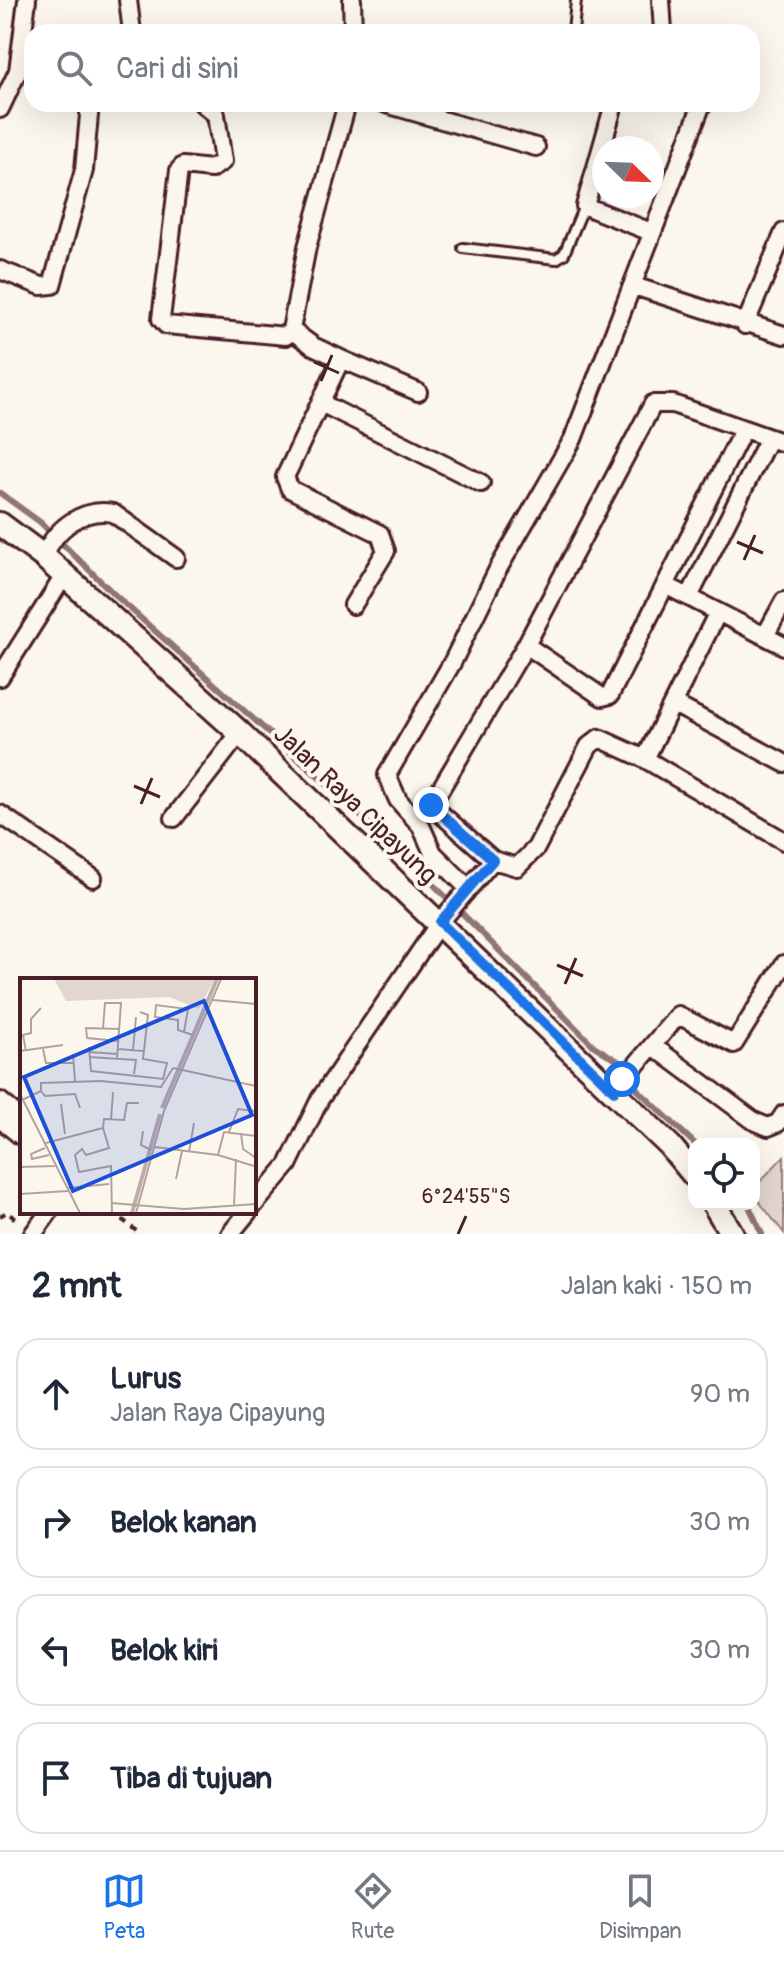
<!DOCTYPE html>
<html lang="id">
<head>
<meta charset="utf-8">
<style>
  :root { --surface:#fff; --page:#f2f2f3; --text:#1f2937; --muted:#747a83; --line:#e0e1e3; --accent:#1a73e8 }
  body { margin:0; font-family:Pangolin,sans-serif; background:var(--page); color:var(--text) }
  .controls { position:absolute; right:24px; bottom:24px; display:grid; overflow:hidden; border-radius:16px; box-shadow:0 8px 32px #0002 }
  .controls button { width:72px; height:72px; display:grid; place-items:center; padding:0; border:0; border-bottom:2px solid var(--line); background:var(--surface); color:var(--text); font:40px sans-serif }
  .compass { position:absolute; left:592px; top:136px; width:72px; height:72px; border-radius:50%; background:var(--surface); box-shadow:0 8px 32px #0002; rotate:113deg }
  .stop { position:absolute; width:24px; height:24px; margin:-18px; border:6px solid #1a73e8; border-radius:50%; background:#fff }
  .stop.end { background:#1a73e8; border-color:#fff; box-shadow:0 2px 8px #0008 }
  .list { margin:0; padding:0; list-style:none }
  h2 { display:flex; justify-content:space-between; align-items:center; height:104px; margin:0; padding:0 32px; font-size:34px }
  h2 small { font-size:26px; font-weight:400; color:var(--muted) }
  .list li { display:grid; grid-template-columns:52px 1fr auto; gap:24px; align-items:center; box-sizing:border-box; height:112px; margin:0 16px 16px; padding:0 16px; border:2px solid var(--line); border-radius:24px }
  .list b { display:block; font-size:30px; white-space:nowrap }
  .list p { margin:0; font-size:26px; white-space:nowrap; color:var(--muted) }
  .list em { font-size:26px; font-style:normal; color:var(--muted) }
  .icon { flex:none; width:44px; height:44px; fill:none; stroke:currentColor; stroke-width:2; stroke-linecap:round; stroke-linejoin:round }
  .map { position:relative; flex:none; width:784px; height:1234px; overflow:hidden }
  .search { position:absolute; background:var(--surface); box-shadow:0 8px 32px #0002; left:24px; right:24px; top:24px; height:88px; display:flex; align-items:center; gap:20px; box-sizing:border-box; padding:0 28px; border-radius:24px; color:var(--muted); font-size:30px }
  .sheet { height:616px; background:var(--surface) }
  nav { display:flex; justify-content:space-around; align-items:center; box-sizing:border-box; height:112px; border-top:2px solid var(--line); background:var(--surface); font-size:22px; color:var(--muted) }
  nav a { display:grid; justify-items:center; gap:4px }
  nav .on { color:var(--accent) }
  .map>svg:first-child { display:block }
</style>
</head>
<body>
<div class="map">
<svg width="784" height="1234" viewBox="0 0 784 1234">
  <rect width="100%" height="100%" fill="#fbf7ec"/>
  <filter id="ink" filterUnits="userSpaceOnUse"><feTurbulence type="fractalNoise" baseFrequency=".0125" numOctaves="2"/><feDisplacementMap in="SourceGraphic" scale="16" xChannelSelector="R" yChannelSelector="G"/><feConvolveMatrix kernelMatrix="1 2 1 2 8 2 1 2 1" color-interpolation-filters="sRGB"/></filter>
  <g filter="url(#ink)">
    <path fill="#e2d7d0" stroke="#967b7e" stroke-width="2" d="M784,1156V1233L754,1195V1188Z"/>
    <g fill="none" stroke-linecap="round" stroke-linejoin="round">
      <path stroke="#907477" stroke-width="6" d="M0,493L40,522L116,596L334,791L429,880L594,1046L623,1064L638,1090L695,1144
        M748,1204L762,1234"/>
      <defs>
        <path id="lane" d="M573,32L576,0
          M463,248L556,259L564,254L584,206"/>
        <path id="street" d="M128,0L132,32
          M352,0L353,32
          M661,0L663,32
          M203,104L216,115L223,161L211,169L183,166L179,170L161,319L166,325L286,336L291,330
          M347,104L307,247L291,330L313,346L341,359L285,477L290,489L380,534L386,551L353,605
          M386,104L536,147
          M614,104L585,206L651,232
          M0,109L18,71L27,0
          M0,270L41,286L52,285L84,170L90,104
          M634,286L784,335
          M745,325L784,232
          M341,359L418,392
          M321,403L481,483
          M784,443L673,404H653L526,645L431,805L493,860L517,867L536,848L589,746L599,738L645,759L784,841
          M44,557C54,529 83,507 113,513L176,558
          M665,585L784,646
          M689,597L769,438
          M765,636L784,601
          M526,645L602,697L610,695L743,430
          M0,677L64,576
          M674,704L784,763
          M645,759L718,612
          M0,814L93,878
          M174,818L240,733
          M468,888L433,853L421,826L398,800L387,775L452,663L498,569L573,439L702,104
          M653,1046L754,1121L768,1127L778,1123L784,1114
          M614,1091L678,1015L734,1044L784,964
          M0,1101L22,1119
          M0,1119L22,1137
          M254,1205L288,1165L320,1099L440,922L493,860
          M33,1234L49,1212
          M230,1234L248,1212"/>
        <path id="secondary" d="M0,524L44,557L240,733L670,1146L694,1175
          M714,1204L732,1234"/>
      </defs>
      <use href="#lane" stroke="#4a1f2b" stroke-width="14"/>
      <use href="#street" stroke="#4a1f2b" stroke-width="22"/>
      <use href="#secondary" stroke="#4a1f2b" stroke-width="28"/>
      <path stroke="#4a1f2b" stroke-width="4" stroke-dasharray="6 6" stroke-linecap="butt" d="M113,1212L140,1234
        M0,1216L7,1212L19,1222"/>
      <use href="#lane" stroke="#fbf7ec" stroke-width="8"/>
      <use href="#street" stroke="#fbf7ec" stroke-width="16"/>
      <use href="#secondary" stroke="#fbf7ec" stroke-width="22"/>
    </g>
  </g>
  <g fill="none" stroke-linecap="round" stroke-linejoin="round" filter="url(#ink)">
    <path stroke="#1a73e8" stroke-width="10" d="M431,805L493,860L440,922L614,1091L622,1079"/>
  </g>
  <path fill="none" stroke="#4a1f2b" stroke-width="3" d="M314,362L339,373M321,381L332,355M737,542L763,553M744,560L755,535M134,786L160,797M141,804L152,778M557,965L583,976M565,984L576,958M458,1234L466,1216"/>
  <g text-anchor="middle" stroke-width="8" stroke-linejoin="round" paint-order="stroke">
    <g font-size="26" fill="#4a1f2b" stroke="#fbf7ec">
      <text transform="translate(356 804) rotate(44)" y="9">Jalan Raya Cipayung</text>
    </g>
  </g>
  <g transform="translate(20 978)">
    <rect width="236" height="236" fill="#fbf7ec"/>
    <path d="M34,1H191L194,2L179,31L149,19L46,23Z" fill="#e2d7d0"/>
    <path fill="none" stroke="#bfadaa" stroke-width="4" d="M142,130L197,1M112,235L140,136"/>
    <path fill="none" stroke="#b4a19f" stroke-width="2" d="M193,22L236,26M83,50L85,25H101L97,80M164,54L168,31L136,27L135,39L158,42V52L173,57M98,63L67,60L66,50L99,51M69,69L71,93L143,101L147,85L123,81L128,37L120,34M23,71L26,85H54M98,71L123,73M113,72L116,39M0,73L43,67M6,73L3,57L11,55V41L21,30M69,74L97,76M53,76L55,103M69,79L116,82L114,96M153,90L236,108M21,113L25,118L55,116L60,130M0,116L60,235M2,122L21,113V105L81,103L141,109L153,90M41,126L45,156M91,142L93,114M83,150L89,170L66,177L62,171L55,177L59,194L91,188L92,235M123,153L121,167L131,172M209,154L218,131L234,133M221,155L223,171L236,180M26,165L83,150L84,141L104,142L107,125H119M135,169L198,177L234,188M25,170L11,176L12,181L29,177M169,174L174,145M198,177L204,154L236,158M0,189L35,188M156,201L162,173M48,210L89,206M0,216L48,213M91,225L164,231L236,226M214,228L216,181M116,235L144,133L201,1"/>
    <path fill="#1d4ed8" fill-opacity="0.15" stroke="#1d4ed8" stroke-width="4" d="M184,23L232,137L53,213L4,99Z"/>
    <rect width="236" height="236" fill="none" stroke="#4a1f2b" stroke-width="4"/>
  </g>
  <g font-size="20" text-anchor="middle" fill="#4a1f2b" stroke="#fbf7ec" stroke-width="8" stroke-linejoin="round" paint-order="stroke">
    <text x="466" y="1203">6°24'55"S</text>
  </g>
</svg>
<div class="controls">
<button><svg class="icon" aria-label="locate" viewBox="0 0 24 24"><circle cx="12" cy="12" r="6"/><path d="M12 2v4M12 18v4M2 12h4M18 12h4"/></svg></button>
</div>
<svg class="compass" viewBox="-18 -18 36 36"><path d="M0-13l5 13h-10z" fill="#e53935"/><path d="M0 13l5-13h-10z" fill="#747a83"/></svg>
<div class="stop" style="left:622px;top:1079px"></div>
<div class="stop end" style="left:431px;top:805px"></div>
<div class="search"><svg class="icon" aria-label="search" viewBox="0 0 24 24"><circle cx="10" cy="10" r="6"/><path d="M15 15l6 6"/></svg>Cari di sini</div>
</div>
<section class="sheet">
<h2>2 mnt<small>Jalan kaki · 150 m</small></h2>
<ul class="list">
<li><svg class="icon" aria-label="ahead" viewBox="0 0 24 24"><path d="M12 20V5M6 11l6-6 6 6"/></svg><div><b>Lurus</b><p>Jalan Raya Cipayung</p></div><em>90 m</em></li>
<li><svg class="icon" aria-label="right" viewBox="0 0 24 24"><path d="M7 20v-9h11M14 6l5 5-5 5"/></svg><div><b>Belok kanan</b></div><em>30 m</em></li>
<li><svg class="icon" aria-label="left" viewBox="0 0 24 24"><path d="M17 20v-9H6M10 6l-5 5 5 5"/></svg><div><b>Belok kiri</b></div><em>30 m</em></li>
<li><svg class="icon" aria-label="arrive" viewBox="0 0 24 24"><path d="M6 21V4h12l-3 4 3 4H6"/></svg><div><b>Tiba di tujuan</b></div></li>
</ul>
</section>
<nav>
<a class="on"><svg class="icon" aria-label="map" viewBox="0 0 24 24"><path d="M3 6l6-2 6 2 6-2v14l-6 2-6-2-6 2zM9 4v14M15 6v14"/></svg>Peta</a>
<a><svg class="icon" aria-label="directions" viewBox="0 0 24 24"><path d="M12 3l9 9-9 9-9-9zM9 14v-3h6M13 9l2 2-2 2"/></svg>Rute</a>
<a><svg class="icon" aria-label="saved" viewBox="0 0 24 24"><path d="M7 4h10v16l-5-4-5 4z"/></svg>Disimpan</a>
</nav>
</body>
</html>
